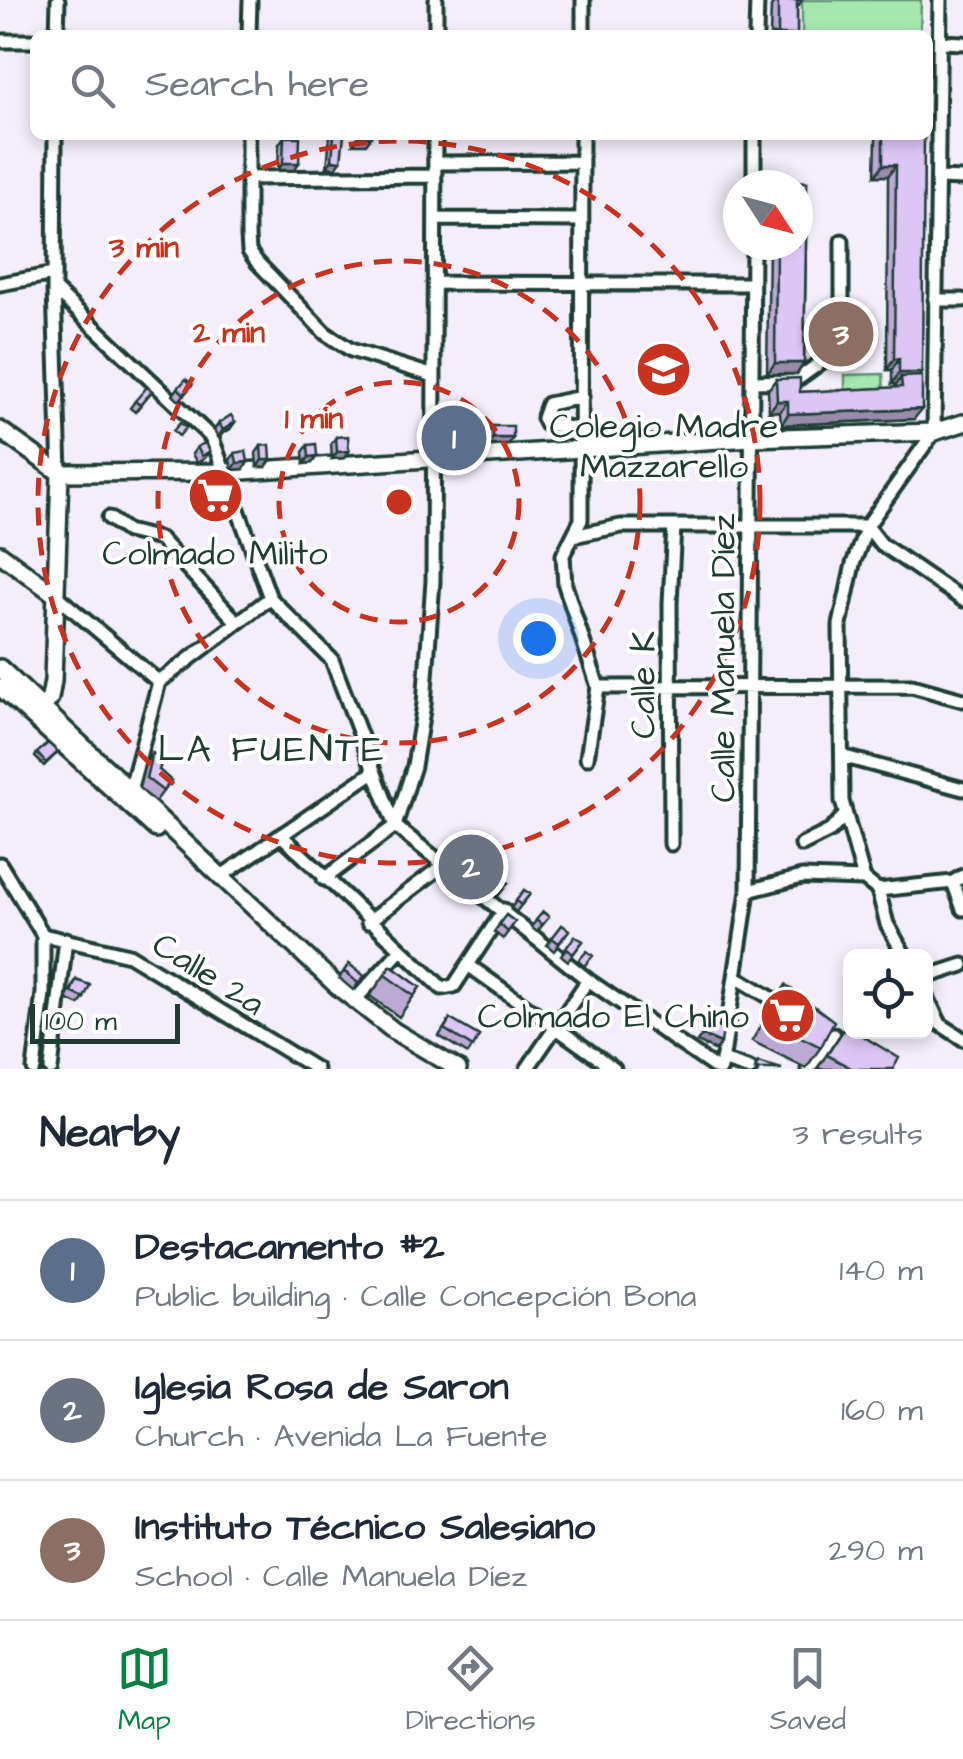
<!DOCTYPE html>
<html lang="en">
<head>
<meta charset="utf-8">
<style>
  :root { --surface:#fff; --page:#f2f2f3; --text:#1f2937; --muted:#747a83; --line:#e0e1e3; --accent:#0b8043 }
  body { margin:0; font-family:"Architects Daughter",sans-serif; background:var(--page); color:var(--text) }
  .controls { position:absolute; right:30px; bottom:30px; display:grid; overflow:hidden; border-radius:15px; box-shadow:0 5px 15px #0003 }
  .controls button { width:90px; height:90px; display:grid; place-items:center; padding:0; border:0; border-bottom:2px solid var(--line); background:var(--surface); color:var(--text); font:50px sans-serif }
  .compass { position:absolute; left:723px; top:170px; width:90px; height:90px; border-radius:50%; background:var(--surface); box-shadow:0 5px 15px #0003; rotate:126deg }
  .scale { position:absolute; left:30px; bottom:25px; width:150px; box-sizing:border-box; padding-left:10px; border:5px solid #1f3d34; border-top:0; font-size:28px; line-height:35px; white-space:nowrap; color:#1f3d34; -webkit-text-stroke:8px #fff; paint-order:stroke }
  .you { position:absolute; left:538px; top:638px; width:35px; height:35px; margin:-25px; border:8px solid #fff; border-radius:50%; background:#1a73e8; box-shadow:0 0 0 15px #1a73e833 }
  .badge { display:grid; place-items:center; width:65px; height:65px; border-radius:50%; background:var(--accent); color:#fff; font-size:32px; font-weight:700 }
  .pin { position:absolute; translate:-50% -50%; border:5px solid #fff; box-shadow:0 2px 10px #0006 }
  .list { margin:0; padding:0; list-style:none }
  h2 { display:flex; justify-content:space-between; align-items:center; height:130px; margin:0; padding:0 40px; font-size:42px }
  h2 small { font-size:32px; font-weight:400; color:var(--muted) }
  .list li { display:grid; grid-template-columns:65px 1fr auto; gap:30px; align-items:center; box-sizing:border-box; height:140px; padding:0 40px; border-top:2px solid var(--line) }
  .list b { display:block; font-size:38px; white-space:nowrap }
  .list p { margin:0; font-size:32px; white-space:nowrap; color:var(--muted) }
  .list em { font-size:32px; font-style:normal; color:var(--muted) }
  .icon { flex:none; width:55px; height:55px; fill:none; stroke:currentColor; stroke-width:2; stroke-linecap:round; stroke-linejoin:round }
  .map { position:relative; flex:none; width:963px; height:1069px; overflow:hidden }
  .search { position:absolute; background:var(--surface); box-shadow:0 5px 15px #0003; left:30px; right:30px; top:30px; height:110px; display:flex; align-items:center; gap:25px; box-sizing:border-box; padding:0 35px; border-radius:15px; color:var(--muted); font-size:38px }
  .sheet { height:550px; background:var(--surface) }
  nav { display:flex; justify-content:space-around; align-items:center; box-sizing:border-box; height:140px; border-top:2px solid var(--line); background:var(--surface); font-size:28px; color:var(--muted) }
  nav a { display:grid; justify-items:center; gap:5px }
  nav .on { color:var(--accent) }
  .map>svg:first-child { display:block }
</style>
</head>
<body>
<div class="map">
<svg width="963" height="1069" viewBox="0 0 963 1069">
  <rect width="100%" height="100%" fill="#f4eefc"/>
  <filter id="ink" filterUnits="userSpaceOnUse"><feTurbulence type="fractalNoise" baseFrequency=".01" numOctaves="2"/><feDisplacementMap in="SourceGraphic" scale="20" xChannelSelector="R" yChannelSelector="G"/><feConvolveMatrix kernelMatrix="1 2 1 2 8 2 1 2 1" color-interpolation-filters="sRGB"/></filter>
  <g filter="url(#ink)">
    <path fill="#a6e7af" stroke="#629272" stroke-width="2.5" d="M802,0H921L920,35H802Z
      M883,374L884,394L845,396V375Z"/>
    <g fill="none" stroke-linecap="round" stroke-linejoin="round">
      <defs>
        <path id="minor" d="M583,0V35
          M57,35L58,0
          M249,35L250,0
          M436,35V0
          M756,35L757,0
          M0,41H35
          M941,42L963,43
          M55,135L54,289L60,473
          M248,135V236L249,251L257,262L325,333L351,350L434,376
          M582,135L581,520L563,555L565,585L598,687L587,758
          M435,163L582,162
          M248,178L435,176
          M938,178L963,179
          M754,185V135
          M435,219L582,220
          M434,283L752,284
          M0,284L54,274
          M54,289L212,438L270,598L332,660L395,826L588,980L717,1069
          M935,300H963
          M752,382L795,381L842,347V241
          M582,397L548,404L543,418L546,424L583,430
          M109,518L127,531L160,539L237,622
          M573,536L621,526H867L881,544L963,600
          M53,593L159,682
          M598,687L912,686L963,700
          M845,757L963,789
          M130,791L159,682L270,598
          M281,835L442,988L454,986L504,910
          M671,844L670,603L674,526
          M802,845L830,831L845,815
          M0,864L43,935V993L34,1069
          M220,877L372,773
          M324,879L395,826L414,766L424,704L433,581L435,135
          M953,882L963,909
          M878,890L953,882L963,876
          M748,891L802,877L864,879
          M368,922L446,863
          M43,935L129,955L316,1069
          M905,956L887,924L878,890L864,879L842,801L840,625L853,564L867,526L934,432L940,0
          M468,965L614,1069
          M736,977L788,1008
          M926,977L963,965
          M926,995L940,1024L963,1039
          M355,1000L399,952
          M722,1060L750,1069
          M51,1069L66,939
          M527,1069L588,980
          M721,1069L748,891L753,245
          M808,1069L834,1035"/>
        <path id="major" d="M0,430L60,473L227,472L751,438L934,432L963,423
          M0,554L53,593
          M0,668L337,986L394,1031L458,1069
          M0,687L156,829
          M38,715L50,698L53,681L60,473"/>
      </defs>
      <use href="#minor" stroke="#1f3d34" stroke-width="19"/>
      <use href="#major" stroke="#1f3d34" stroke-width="22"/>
      <use href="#minor" stroke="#fff" stroke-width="11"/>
      <use href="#major" stroke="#fff" stroke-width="15"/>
    </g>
    <path fill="#bdaad4" stroke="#1f3d34" stroke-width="2.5" d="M776,0H802L797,8V35H770L771,7Z
      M330,135H344L336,168L327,167Z
      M878,135H924L920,377L914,419L781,425L780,411L769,412L768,390L776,379L800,392L894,388L897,384H892V370H887L888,176H875L876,139Z
      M284,137L294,170H278L279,144Z
      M777,181L807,182L804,363L797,374H767L769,245H798V185H775Z
      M192,385L179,401L173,395L178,388Z
      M152,391L135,412L130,408L135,401Z
      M235,422L230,429L218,437L214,430L219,423Z
      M448,422L466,442L460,446L442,443L443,430Z
      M493,426L513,438L508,445H488V433Z
      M336,437L349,451L344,458L332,459L331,444Z
      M308,445L317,456L312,463L304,464L303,452Z
      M261,446L266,467H257L256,453Z
      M197,447L210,451L205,458L197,463L192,454Z
      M235,453L248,462L244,469L232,470L230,460Z
      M58,752L44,766L35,757L37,753Z
      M152,753L159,770L171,781L155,802L139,788L145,764Z
      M477,852L491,863L477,882L463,870Z
      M496,873L508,883L498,896L485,888Z
      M524,890L530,894L516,912L511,908Z
      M543,912L549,917L537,932L531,927Z
      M506,915L515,922L503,939L494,932Z
      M562,925L569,930L554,951L547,945Z
      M575,936L583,941L568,961L561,955Z
      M349,964L364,976L353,990L339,978Z
      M391,966L420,987L399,1017L370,996Z
      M76,980L84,998L79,1005L66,999Z
      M786,985L821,1047L806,1068L752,1041L772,1006Z
      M450,1019L479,1036L468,1054L439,1036Z
      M846,1026L893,1069H817Z"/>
    <path fill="#9a8bac" stroke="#1f3d34" stroke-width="2.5" d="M358,137H371L366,144H353Z
      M332,160L341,161L336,168L327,167Z
      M283,163H299L294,170H278Z
      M883,165H896L888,176H875Z
      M894,359H899L892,370H887Z
      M775,363H804L797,374H767Z
      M899,373H922L914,384L901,377L897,384H892Z
      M777,401H788L780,411L769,412Z
      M922,409L914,419L781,425L788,414Z
      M235,422L230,429L218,437L223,430Z
      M471,435L466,442L460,446L442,443L447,436Z
      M493,438H513L508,445H488Z
      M349,451L344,458L332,459L337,452Z
      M317,456L312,463L304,464L309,457Z
      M262,460H271L266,467H257Z
      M248,462L244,469L232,470L237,463Z
      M702,1035L721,1043L716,1051L697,1042Z"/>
    <path fill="#dcc6f6" stroke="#1f3d34" stroke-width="2.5" d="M778,0H797V35H778Z
      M334,135H344L341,161L332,160Z
      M883,135H924L922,373H899V359H894L896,165H883Z
      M284,137H300L299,163H283Z
      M777,181L807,182L804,363H775L776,245H798V185H777Z
      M922,376V409L788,414V401H777L776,379L800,378V392L902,387L901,377Z
      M186,379L192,385L184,394L178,388Z
      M147,387L152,391L140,405L135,401Z
      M231,415L235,422L223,430L219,423Z
      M448,422H471V435L465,439L447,436Z
      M180,423L186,428L179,436L173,431Z
      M493,426H513V438H493Z
      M348,436L349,451L337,452L336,437Z
      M205,443L210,451L202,456L197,447Z
      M316,444L317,456L309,457L308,445Z
      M270,445L271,460H262L261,446Z
      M246,451L248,462L237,463L235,453Z
      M48,743L58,752L46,763L37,753Z
      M152,753L163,758L159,770L171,781L163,791L146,778Z
      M477,852L491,863L482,875L468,863Z
      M496,873L508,883L501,892L487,885Z
      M524,890L530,894L521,905L516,901Z
      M543,912L549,917L542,925L536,920Z
      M506,915L515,922L508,932L499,924Z
      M562,925L569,930L559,943L552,938Z
      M575,936L583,941L573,954L566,948Z
      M587,951L593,956L584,966L578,961Z
      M349,964L364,976L358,983L344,971Z
      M391,966L420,987L414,996L385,975Z
      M76,980L90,985L84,998L71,992Z
      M786,985L834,1021L821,1047L767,1020Z
      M450,1019L479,1036L473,1047L444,1029Z
      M708,1021L723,1030L721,1043L702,1035Z
      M846,1026L850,1028V1032H856L899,1058L893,1069H853L827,1055Z
      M758,1062L782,1069H755Z"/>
  </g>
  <g fill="none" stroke="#c8321e" stroke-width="5" stroke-dasharray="18 12">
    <circle cx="399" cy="502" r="120"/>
    <circle cx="399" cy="502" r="241"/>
    <circle cx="399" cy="502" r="361"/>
  </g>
  <defs>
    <symbol id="school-disc" viewBox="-11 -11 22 22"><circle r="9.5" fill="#c8321e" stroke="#fff"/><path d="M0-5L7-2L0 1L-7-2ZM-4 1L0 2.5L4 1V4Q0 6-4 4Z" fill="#fff"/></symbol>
    <symbol id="supermarket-disc" viewBox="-11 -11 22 22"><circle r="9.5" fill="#c8321e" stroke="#fff"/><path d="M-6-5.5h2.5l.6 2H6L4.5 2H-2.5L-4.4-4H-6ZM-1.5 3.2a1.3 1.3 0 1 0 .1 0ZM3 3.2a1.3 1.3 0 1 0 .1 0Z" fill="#fff"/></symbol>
  </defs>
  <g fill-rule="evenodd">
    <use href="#school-disc" x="632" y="338" width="63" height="63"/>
    <use href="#supermarket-disc" x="184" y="464" width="63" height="63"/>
    <use href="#supermarket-disc" x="756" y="984" width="63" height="63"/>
  </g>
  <g text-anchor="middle" stroke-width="8" stroke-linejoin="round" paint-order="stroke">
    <g font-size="35" fill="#1f3d34" stroke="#fff">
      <text x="664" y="437">Colegio Madre<tspan x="664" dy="40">Mazzarello</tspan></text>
      <text x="215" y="564">Colmado Milito</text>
      <text x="749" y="1027" text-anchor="end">Colmado El Chino</text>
    </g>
    <g font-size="35" fill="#1f3d34" stroke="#fff">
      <text transform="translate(722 658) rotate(-90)" y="12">Calle Manuela Díez</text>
      <text transform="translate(642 685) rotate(-90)" y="12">Calle K</text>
      <text transform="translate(209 973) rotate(32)" y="12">Calle 2a</text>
    </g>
    <g font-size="38" letter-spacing="2.5" fill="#1f3d34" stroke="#fff">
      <text x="272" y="761">LA FUENTE</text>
    </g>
  </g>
  <circle cx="399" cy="502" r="15" fill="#c8321e" stroke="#fff" stroke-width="5"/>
  <g font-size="30" text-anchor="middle" font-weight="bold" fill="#c8321e" stroke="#fff" stroke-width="8" stroke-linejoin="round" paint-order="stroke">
    <text x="144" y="257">3 min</text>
    <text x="229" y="342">2 min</text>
    <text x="314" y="428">1 min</text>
  </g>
</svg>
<div class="controls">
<button><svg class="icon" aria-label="locate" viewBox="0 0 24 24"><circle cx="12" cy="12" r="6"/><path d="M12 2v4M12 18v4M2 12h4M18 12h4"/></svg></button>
</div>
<svg class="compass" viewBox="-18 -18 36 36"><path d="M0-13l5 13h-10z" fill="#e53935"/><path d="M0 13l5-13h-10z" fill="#747a83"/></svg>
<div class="scale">100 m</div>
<div class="you"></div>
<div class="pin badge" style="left:454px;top:438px;background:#5c6f8a">1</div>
<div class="pin badge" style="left:471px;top:867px;background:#6b7280">2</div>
<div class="pin badge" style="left:841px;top:334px;background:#8d6e63">3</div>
<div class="search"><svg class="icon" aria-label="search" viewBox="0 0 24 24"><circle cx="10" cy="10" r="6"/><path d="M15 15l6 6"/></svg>Search here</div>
</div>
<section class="sheet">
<h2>Nearby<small>3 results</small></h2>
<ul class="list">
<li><span class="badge" style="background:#5c6f8a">1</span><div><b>Destacamento #2</b><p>Public building · Calle Concepción Bona</p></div><em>140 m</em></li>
<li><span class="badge" style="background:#6b7280">2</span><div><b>Iglesia Rosa de Saron</b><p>Church · Avenida La Fuente</p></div><em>160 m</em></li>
<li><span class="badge" style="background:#8d6e63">3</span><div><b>Instituto Técnico Salesiano</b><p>School · Calle Manuela Díez</p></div><em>290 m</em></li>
</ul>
</section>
<nav>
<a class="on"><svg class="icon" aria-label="map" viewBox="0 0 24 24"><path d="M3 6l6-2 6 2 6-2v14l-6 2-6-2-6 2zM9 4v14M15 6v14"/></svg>Map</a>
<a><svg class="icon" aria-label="directions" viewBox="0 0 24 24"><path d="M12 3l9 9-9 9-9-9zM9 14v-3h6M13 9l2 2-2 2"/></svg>Directions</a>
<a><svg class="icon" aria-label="saved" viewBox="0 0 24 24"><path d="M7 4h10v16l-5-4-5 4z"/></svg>Saved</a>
</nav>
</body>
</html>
